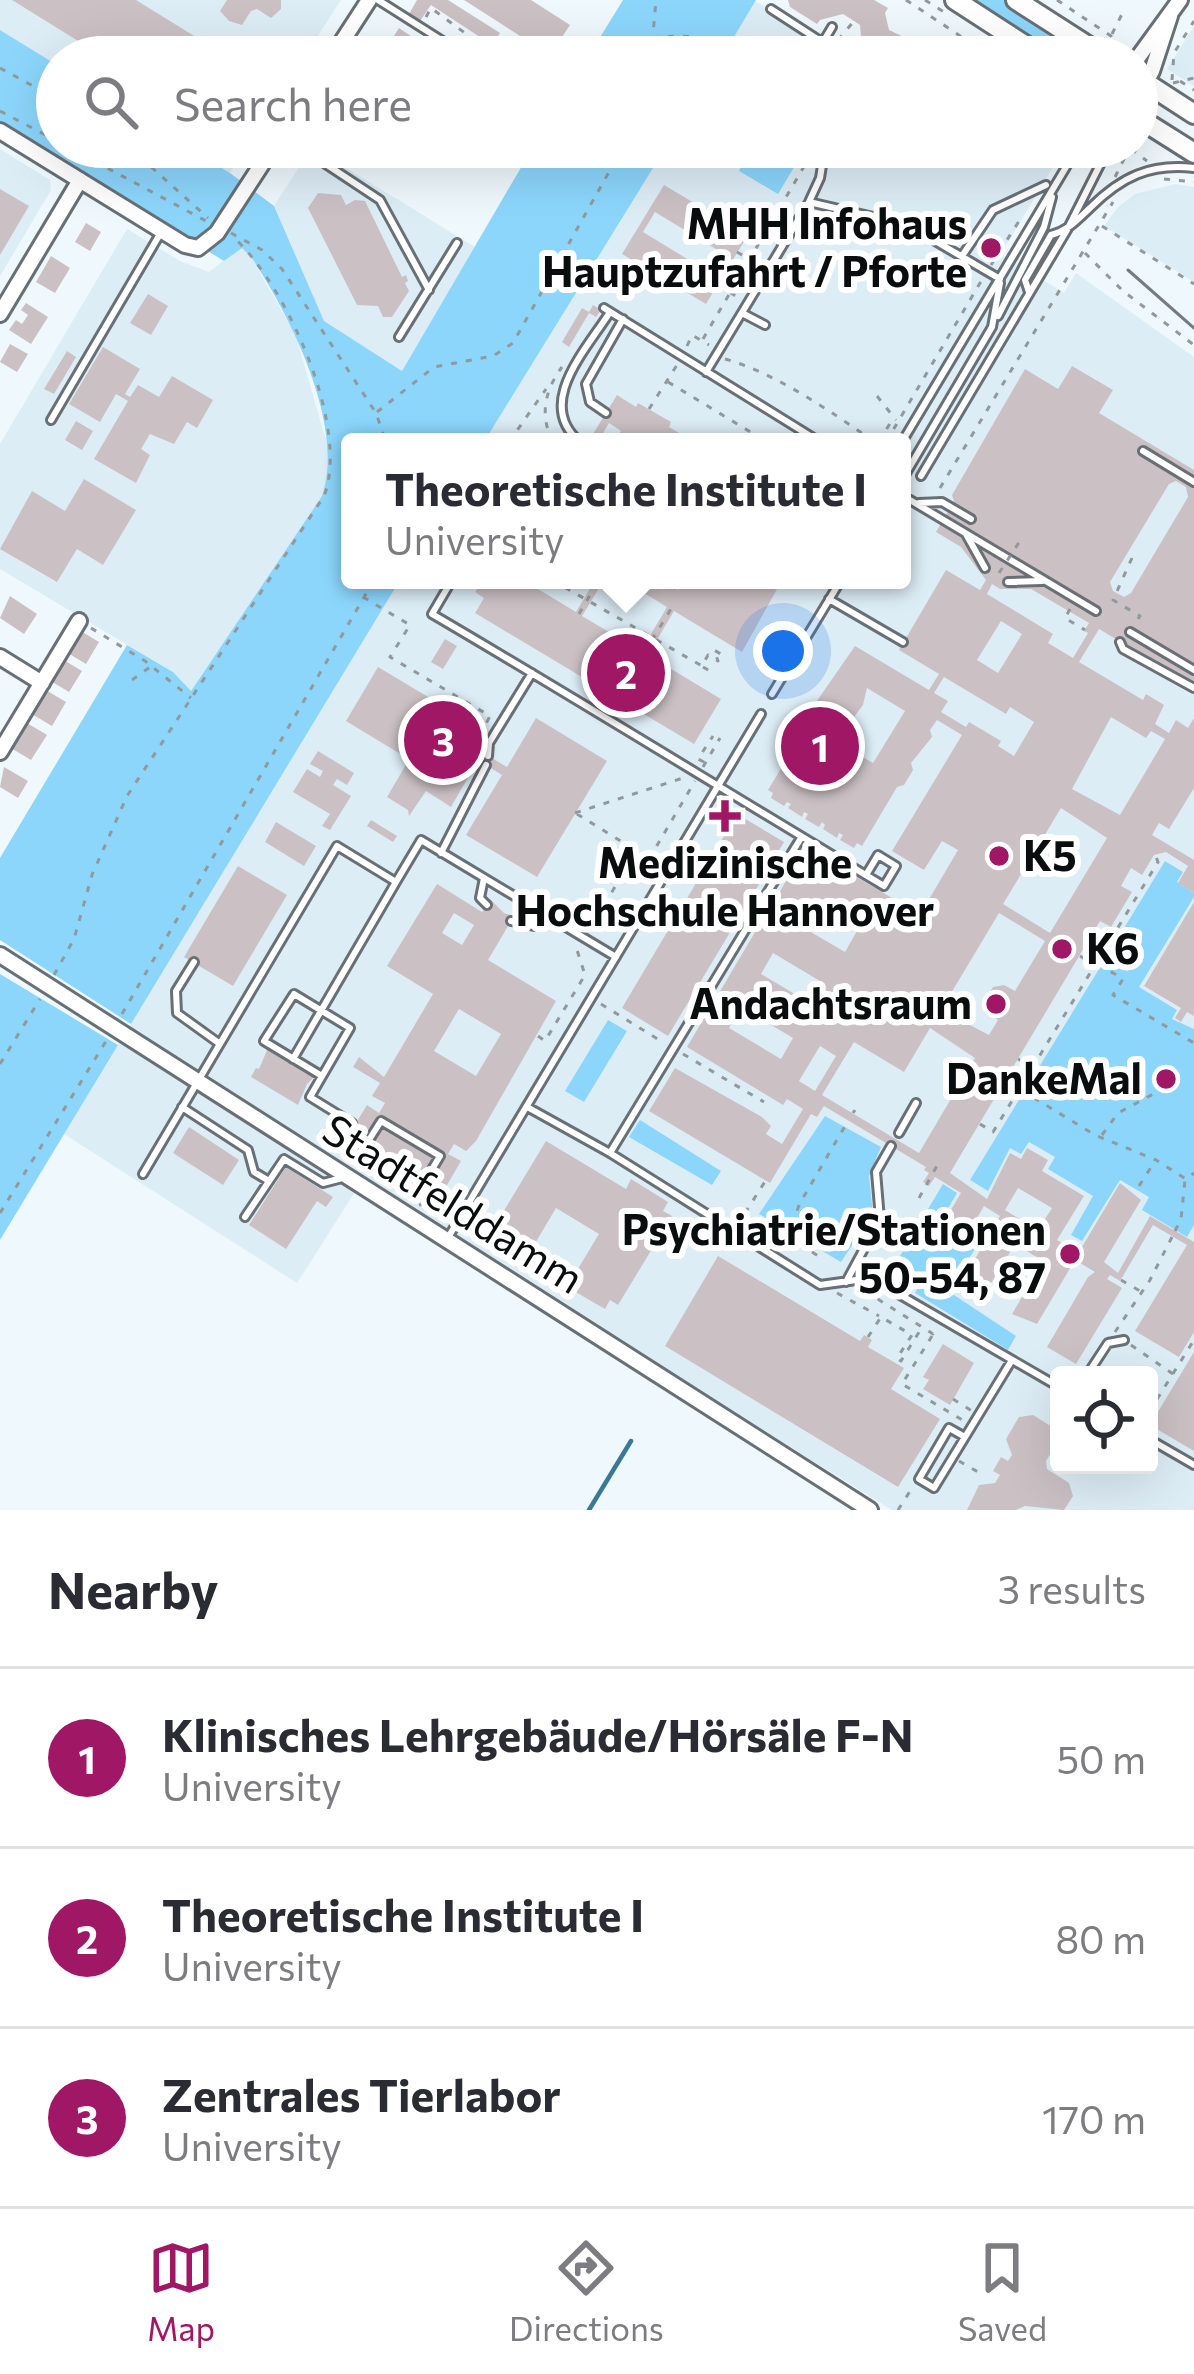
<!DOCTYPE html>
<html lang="en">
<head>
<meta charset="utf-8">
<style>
  :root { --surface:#fff; --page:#f7f7f7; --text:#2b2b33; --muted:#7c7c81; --line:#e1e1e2; --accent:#9f1765 }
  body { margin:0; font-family:Commissioner,sans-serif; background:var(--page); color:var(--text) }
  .controls { position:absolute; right:36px; bottom:36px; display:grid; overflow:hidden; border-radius:12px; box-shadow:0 12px 48px #0002 }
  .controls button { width:108px; height:108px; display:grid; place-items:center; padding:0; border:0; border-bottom:3px solid var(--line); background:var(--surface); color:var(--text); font:60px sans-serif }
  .you { position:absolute; left:783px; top:651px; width:42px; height:42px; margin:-30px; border:9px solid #fff; border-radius:50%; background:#1a73e8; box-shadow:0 0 0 18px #1a73e833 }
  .badge { display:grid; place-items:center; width:78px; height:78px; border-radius:50%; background:var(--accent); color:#fff; font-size:39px; font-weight:700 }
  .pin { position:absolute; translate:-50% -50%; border:6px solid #fff; box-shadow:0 3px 12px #0006 }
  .popup { position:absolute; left:341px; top:433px; width:570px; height:156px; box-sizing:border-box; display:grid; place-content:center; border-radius:12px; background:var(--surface); filter:drop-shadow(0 3px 9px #0005); font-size:39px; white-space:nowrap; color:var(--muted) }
  .popup b { font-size:45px; color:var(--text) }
  .popup::after { content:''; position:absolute; left:50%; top:100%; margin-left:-24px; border:24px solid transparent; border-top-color:var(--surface) }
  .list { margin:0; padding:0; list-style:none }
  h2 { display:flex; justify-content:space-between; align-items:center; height:156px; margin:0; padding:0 48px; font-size:51px }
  h2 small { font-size:39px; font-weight:400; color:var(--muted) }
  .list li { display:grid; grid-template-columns:78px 1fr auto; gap:36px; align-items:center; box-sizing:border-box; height:180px; padding:0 48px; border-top:3px solid var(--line) }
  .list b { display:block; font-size:45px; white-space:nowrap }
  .list p { margin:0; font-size:39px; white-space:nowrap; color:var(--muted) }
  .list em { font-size:39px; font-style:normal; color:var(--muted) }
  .icon { flex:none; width:66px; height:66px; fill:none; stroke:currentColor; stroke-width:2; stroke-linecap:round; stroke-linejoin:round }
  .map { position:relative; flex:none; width:1194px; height:1510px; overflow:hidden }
  .search { position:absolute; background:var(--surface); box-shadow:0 12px 48px #0002; left:36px; right:36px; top:36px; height:132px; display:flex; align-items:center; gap:30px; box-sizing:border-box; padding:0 42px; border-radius:66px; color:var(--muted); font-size:45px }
  .sheet { height:696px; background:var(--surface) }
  nav { display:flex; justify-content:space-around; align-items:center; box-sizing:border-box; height:168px; border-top:3px solid var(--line); background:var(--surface); font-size:33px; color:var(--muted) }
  nav a { display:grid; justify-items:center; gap:6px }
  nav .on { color:var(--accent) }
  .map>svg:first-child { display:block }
</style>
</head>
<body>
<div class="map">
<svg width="1194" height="1510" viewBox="0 0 1194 1510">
  <rect width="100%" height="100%" fill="#eef8fd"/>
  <path fill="#ddedf6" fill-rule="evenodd" d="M0,0H341L304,57H57V65L0,30Z
    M755,1L787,19L845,57H722Z
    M1194,26V86L1167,69Z
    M188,147H247L230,173Z
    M312,147L475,247L402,371L323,321L274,206Z
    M666,147H1065L1001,254L1064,293L1076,273L1194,357V1510H892L362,1181L297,1283L64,1134L400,580H902V442H484ZM1059,1375H1149V1465H1059Z
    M0,149L50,180L51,190L0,276Z
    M1175,184L1194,187V282L1104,226L1118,207L1135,194Z
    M127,229L180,261L209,272L242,247L251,257L296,336L329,451L330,472L322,496L190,692L173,672L0,569V444Z"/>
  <path fill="#8cd6fc" d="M623,0H756L722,57H588Z
    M955,0H1016L1105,57H1043Z
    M0,30L57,65V147H188L230,173L274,206L324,321L402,371L533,147H666L484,442H350V580H400L131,1024L0,940V858L127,645L173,672L191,691L322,496C346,426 290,315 251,257L242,248L224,261L0,122Z
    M751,147H780L799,159L778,194L739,171Z
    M1165,861L1183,872L1177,882L1194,893V897L1139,987L1177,1010L1172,1019L1194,1029V1225L1187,1237L1142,1210L1149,1197L1120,1180L1082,1241L1071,1235L1093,1196L1048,1169L1055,1157L1029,1142L1021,1154L1010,1148L988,1191L970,1180Z
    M0,974L118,1045L0,1240Z
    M608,1020L627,1031L584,1102L565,1091Z
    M825,1116L881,1147L869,1176L873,1214L841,1262L759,1214Z
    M640,1120L721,1171L712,1185L629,1137Z
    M943,1184L957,1193L936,1229L962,1244L973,1231L984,1235L948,1291L1016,1336L1008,1350L915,1293L920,1283L894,1266Z"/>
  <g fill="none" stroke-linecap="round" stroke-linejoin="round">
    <path stroke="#3a7996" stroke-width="4.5" d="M589,1510L631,1441"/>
  </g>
  <path fill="#cbc1c5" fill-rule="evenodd" d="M12,0H136L228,57H104Z
    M227,0H281V9L271,18L257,9L251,11L242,25L229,21L220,11Z
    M417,0H448L500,33L492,45L431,5L420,21L409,14Z
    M464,0H531L570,25L550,55Z
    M788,0H874L888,8L885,13L889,30L927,48L919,57H880L862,47L860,25L851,19L843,14L820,20L817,24L790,7Z
    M399,28L415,39L411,44L431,57L405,54L403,57H381Z
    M664,185L748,235L706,304L622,254ZM655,212L724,254L712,274L643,232Z
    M0,189L29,206L0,255Z
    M318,193L341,195L346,205L355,200L365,201L402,277L406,275L408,281L405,283L409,291L392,317H383L378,306L357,305L308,208Z
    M86,223L101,232L90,251L75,242Z
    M992,238L1000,244L992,258L983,252Z
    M51,256L70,268L55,293L36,282Z
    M148,294L168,306L151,335L130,323Z
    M26,303L48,317L31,344L9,330L16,320L22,324L28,315L21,310Z
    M593,305L601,310L596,317L589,313L569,347L562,342L582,308L589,312Z
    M10,344L28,354L17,372L0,362Z
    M103,347L140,369L125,394L130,397L138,385L159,397L172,376L213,400L197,428L187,422L174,444L150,434L141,449L150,455L136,483L94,459L128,401L116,394L100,422L69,404Z
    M67,351L76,357L54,394L44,389Z
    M1072,366L1113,390L1099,413L1194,470V686L1099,629L1079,662L1143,700L1146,694L1164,705L1155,724L1169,733L1176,720L1188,728L1194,718V788L1169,829L1159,823L1152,835L1194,860V893L1178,883L1188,866L1166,852L1154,855L1142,875L1131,868L1121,886L1132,892L1111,927L1100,921L950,1173L987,1199L1010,1153L1021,1159L1027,1148L1048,1160L1042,1171L1084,1196L1057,1240L1071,1248L1074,1242L1082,1247L1120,1183L1141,1200L1104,1262L1118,1273L1150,1216L1194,1242V1332L1179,1357L1135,1331L1187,1245L1153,1225L1120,1281L1110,1275L1107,1279L1122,1288L1076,1364L1047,1347L1088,1277L1095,1272L1075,1260L1037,1324L1012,1314L1043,1261L1015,1244L985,1293L961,1283L1000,1216L984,1206L963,1242L940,1228L961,1193L935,1177L929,1186L923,1182L929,1173L924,1170L926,1167L824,1106L817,1117L811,1114L770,1183L649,1111L675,1068L762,1117L771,1126L766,1134L782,1144L803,1109L787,1099L783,1105L687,1047L761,922L747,904L668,1036L622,1008L737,814L784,842L752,896L766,915L806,847L897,901L893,908L899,912L901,908L918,918L958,850L942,841L924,870L892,851L962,735L937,720L930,730L932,737L911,763L913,770L904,785L897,787L862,846L857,843L854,848L840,840L843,835L839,833L837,838L823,829L825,825L822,822L819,827L805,819L808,814L804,812L802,817L788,808L791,804L787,802L784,806L771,798L773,793L768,790L802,734L796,731L799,727L801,724L806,726L812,708L855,646L929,690L939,674L899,650L946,570L980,590L986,580L961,547L936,532L954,501L952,495L1025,369L1058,389ZM1176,481L1186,487L1188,497L1131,593L1124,597L1113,591L1110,582L1169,484ZM992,584L1000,589H1031L1089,623L1084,631L1088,633L1073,658L1048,643L1053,634L987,594ZM1001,621L1022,634L998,673L977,660ZM944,677L1006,714L1010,707L1034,722L1014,756L998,746L1001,741L969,722L966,727L941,712L948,701L934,693ZM867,688L905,711L873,763L836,741L863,705ZM1111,717L1146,738L1151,731L1165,739L1120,815L1072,789ZM1061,808L1107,838L1050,933L1003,904ZM805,900L857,931L845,952L792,921ZM999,913L1045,941L1015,991L1004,985L993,987L984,1002L987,1013L998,1020L989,1035L941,1010ZM773,953L825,984L813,1005L761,974ZM741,1007L793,1038L781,1059L729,1028ZM930,1028L975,1058L919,1153L822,1095L854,1042L904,1072ZM820,1046L836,1056L815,1091L799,1081ZM1018,1188L1052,1208L1038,1230L1005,1210Z
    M617,395L636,407L638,403L671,422L669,427L694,442H614L621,431L609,423L598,442H588Z
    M76,421L93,431L82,450L65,440Z
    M84,479L136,510L103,565L77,549L57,582L0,549L32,491L65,511Z
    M483,580H523L576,612L595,580H604L582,616L641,651L667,607L623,580H662L678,590L684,580H782L742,652L674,611L648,655L721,699L694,744L475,613L484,598L475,592Z
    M10,596L37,614L24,634L0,618Z
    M79,630L99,642L86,664L66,652Z
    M445,639L457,646L443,669L431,662Z
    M62,659L82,671L69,692L49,680Z
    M378,667L475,725L465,742L507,767L536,718L607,761L537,877L466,835L502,775L478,760L451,807L426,791L409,816L408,810L387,797L421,739L407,758L346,721Z
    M44,689L66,702L52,726L30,713Z
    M27,723L47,735L31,760L11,748Z
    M318,751L354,773L347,785L337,779L333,785L351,796L330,830L322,826L330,814L293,792L307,769L320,777L323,771L310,764Z
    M4,767L28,781L18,798L0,787Z
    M371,820L397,836L393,842L367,826Z
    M276,822L316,846L304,866L265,842Z
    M238,866L287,895L233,986L184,957Z
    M437,884L482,912L490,899L504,913L514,916L488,960L556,1001L476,1141L466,1151L454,1144L448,1154L461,1161L440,1197L345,1141L367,1105L379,1113L385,1103L372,1096L380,1083L353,1067L359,1057L384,1077L433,994L387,966ZM454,913L474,925L462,945L442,933ZM459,1009L501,1034L476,1076L434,1051Z
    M1194,902V1016L1187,1012L1181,1022L1175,1018L1181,1008L1144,986Z
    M268,1048L315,1076L307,1084L298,1105L251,1077L256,1068L259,1069Z
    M189,1127L239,1160L223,1185L173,1153Z
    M546,1141L626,1189L631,1179L668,1202L663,1211L672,1216L618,1305L610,1300L605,1309L567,1287L599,1234L556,1208L524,1262L487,1239Z
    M286,1167L333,1197L326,1207L317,1201L286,1249L249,1225Z
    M543,1248L559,1258L554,1267L538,1257Z
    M718,1256L860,1341L864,1335L872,1340L868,1347L904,1368L891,1389L940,1419L898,1487L665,1346Z
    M943,1344L974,1363L950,1405L923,1389L929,1380L923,1377Z
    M1194,1352V1451L1150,1425Z
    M1033,1415L1054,1428L1058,1441L1046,1461L1047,1469L1069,1483L1073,1496L1064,1510L1025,1506L1016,1510H967L979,1485L995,1483L1000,1475L993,1471L1001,1457L1008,1461L1012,1455L1006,1439L1019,1417Z"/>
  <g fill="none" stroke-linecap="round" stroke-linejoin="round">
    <defs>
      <path id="lane" d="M378,0L460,52
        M771,9L845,57
        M823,42L832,27
        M300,147L380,200L429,290
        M809,202L908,225L1000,279
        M962,256L993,210L1046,185
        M1029,292L1025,280L1051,235C1069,230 1077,220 1090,208C1121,177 1150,163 1194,168
        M604,308L820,442
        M742,313L765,325
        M998,316L1044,227L1052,197
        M399,337L457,243
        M706,372L809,202L820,178L825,147
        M606,413L590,402L586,384L623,319
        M51,420L160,234
        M580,442C534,404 586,350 610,312
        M902,442L1078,147
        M1143,451L1194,482
        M921,476L1067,230L1109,147
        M902,480L905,497L1096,611
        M902,480L992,327L1000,283
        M919,503L942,502L971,519
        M966,534L985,568
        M452,580L432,614C584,703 733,796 884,886L896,866L878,855L866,875
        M477,580L481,582
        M1008,582L1042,581
        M829,599L903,642
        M1130,632L1194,670
        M1120,642L1123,649L1194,688
        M772,694L841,580
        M488,756L489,743L532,673
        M441,853L486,765
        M484,878L480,898L487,905
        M759,906L801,838
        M511,921L534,926L554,921
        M194,962L176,991L177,1013L220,1044
        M293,1059L396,882
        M322,1076L264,1041L294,994L350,1028L310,1097L352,1123
        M182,1107L248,1150L254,1172L269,1181
        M529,1108L610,1153L820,1285L871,1278L1059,1387
        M899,1133L916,1103
        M362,1151L381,1121L440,1156L422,1186
        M610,1153L755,914
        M143,1174L337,846L396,882L421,840L616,957
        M245,1217L284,1159L323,1183L346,1177
        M449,1236L761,714
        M846,1282L880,1219L876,1172L891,1146
        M1087,1375L1108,1343L1124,1340
        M965,1437L949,1428L919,1479L934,1488L1012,1360
        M1149,1439L1194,1465"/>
      <path id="street" d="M332,57L369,0
        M1137,59L1180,0
        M1137,99L1152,71L1170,16
        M0,131L185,245L198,248L217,233L273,147
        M0,314L80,180
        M0,657L42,683
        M0,752L79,621
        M0,955L870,1510"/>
      <path id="secondary" d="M955,0L1043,57
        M1016,0L1105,57
        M1137,77L1194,114
        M1137,117L1194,153"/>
    </defs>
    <use href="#lane" stroke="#687075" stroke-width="12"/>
    <use href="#street" stroke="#687075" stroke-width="20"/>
    <use href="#secondary" stroke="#687075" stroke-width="24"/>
    <path stroke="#92999c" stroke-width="3" stroke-dasharray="6 9" stroke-linecap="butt" d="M906,0L992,57
      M925,0L944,12
      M1057,0L1111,36L1117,46
      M426,17L431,8L469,36
      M1112,34L1122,14
      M653,38C696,32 726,41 765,57
      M838,40L854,21
      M466,42L469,36L502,57
      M409,57L410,56
      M651,57L656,0
      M0,68L57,99
      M1172,80L1174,53L1194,21
      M1180,81L1194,90
      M1173,83L1194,78
      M0,111L57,141
      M68,147L208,222
      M129,147L208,218
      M1131,149L1147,161
      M1115,177L1130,147
      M1164,179L1194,182
      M1102,226L1194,284
      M231,233L262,250L282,269L376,413L386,442
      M737,252L749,259
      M1085,253L1123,291L1194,345
      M991,265L1021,218
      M717,285L741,299
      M703,339L813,151
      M687,346L692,335L709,345
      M725,359C776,373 831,412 875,442
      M668,382L767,442
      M877,396L896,420
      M649,409L677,365
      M377,412L434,367L493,356L513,343L623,147
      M509,442L546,389
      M553,442C539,415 545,390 562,367
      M879,442L892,420
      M886,442L983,278
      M940,488L1113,202
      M902,524L914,519
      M1132,558L1113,600L1140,616L1133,626
      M552,580L702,666L708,655L718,661L714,650L726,657
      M363,597L410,625L390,657L490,716L478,739
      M1070,609L1065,618L1085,630
      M91,628L145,661L191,698
      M703,667L713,673
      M132,680L150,667
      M704,762L698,759L713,736
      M703,767L720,738
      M575,813L686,777
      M577,814L661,866
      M649,859L695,781
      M589,931L636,851
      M1080,956L1093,964
      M1098,964L1123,979L1113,995L1194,1043
      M54,975L74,939L92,875L127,796L324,496C351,427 285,282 232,236
      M601,1004L664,1043
      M122,1014L374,580
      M538,1036L545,1041L585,975L577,950L581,944
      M683,1054L764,1102
      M1018,1059L1032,1067
      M0,1064L40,999
      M1021,1090L1095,1135L1156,1160L1186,1179L1194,1173
      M853,1113L855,1110
      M980,1124L993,1132L1158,862L1156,857
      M1102,1135L1118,1113L1157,1092L1166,1079
      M1139,1186L1155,1161
      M919,1198L938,1164
      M419,1205L463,1198
      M0,1213L108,1038
      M745,1213L766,1180
      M1175,1231L1181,1219L1185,1180
      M782,1235L789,1231L800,1203L848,1121
      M812,1252L823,1259
      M1121,1280L1140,1291
      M865,1291L933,1334L936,1329
      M837,1293L879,1316
      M1115,1332L1150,1280L1172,1237
      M932,1336L902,1384L964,1421
      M868,1337L881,1317L912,1335L897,1358L901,1361L921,1329
      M1131,1345L1173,1374
      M1064,1375L1078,1367
      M953,1399L972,1411
      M1149,1412L1194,1340
      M959,1461L978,1472
      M898,1510L914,1485"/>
    <use href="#lane" stroke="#fff" stroke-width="6"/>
    <use href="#street" stroke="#fff" stroke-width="14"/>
    <use href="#secondary" stroke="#fff" stroke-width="18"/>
    <path stroke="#757b7e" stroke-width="3" d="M1128,270L1194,328"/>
    <path stroke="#92999c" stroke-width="3" stroke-dasharray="6 9" stroke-linecap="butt" d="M999,573L1020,541
      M579,614L599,580
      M644,653L671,609"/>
  </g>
  <g fill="#9f1765" stroke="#fff" stroke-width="4.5">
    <circle cx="991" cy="248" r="12"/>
    <path d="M719 798h12v12h12v12h-12v12h-12v-12h-12v-12h12z"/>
    <circle cx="999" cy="856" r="12"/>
    <circle cx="1062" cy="949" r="12"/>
    <circle cx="996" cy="1004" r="12"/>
    <circle cx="1166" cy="1079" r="12"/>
    <circle cx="1070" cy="1254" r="12"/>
  </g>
  <g text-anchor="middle" stroke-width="12" stroke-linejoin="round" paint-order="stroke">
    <g font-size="42" font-weight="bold" fill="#0a0d0e" stroke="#fff" text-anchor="end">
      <text x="967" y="239">MHH Infohaus<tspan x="967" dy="48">Hauptzufahrt / Pforte</tspan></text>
      <text x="1023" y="871" text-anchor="start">K5</text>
      <text x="725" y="878" text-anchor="middle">Medizinische<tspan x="725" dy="48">Hochschule Hannover</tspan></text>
      <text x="1086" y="964" text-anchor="start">K6</text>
      <text x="972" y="1019">Andachtsraum</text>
      <text x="1142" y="1094">DankeMal</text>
      <text x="1046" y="1245">Psychiatrie/Stationen<tspan x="1046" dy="48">50-54, 87</tspan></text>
    </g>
    <g font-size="42" fill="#0a0d0e" stroke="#fff">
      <text transform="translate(453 1204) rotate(32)" y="15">Stadtfelddamm</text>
    </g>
  </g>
</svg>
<div class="controls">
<button><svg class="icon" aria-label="locate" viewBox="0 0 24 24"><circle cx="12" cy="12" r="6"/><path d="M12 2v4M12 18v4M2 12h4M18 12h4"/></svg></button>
</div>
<div class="you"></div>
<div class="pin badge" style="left:820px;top:746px">1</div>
<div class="pin badge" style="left:626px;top:673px">2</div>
<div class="popup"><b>Theoretische Institute I</b>University</div>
<div class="pin badge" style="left:443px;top:740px">3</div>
<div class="search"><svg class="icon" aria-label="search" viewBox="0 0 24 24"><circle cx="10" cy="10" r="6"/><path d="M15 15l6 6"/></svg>Search here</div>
</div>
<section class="sheet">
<h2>Nearby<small>3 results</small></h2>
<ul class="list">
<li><span class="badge">1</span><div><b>Klinisches Lehrgebäude/Hörsäle F-N</b><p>University</p></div><em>50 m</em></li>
<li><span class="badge">2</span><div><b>Theoretische Institute I</b><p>University</p></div><em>80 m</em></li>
<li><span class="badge">3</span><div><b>Zentrales Tierlabor</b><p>University</p></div><em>170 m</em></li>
</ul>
</section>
<nav>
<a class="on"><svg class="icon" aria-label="map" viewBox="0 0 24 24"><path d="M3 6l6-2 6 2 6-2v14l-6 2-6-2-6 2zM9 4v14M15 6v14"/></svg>Map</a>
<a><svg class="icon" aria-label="directions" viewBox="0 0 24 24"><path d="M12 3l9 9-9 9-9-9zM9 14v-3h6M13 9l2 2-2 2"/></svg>Directions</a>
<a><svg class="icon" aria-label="saved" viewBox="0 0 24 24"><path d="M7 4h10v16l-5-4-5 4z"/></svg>Saved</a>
</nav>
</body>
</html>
